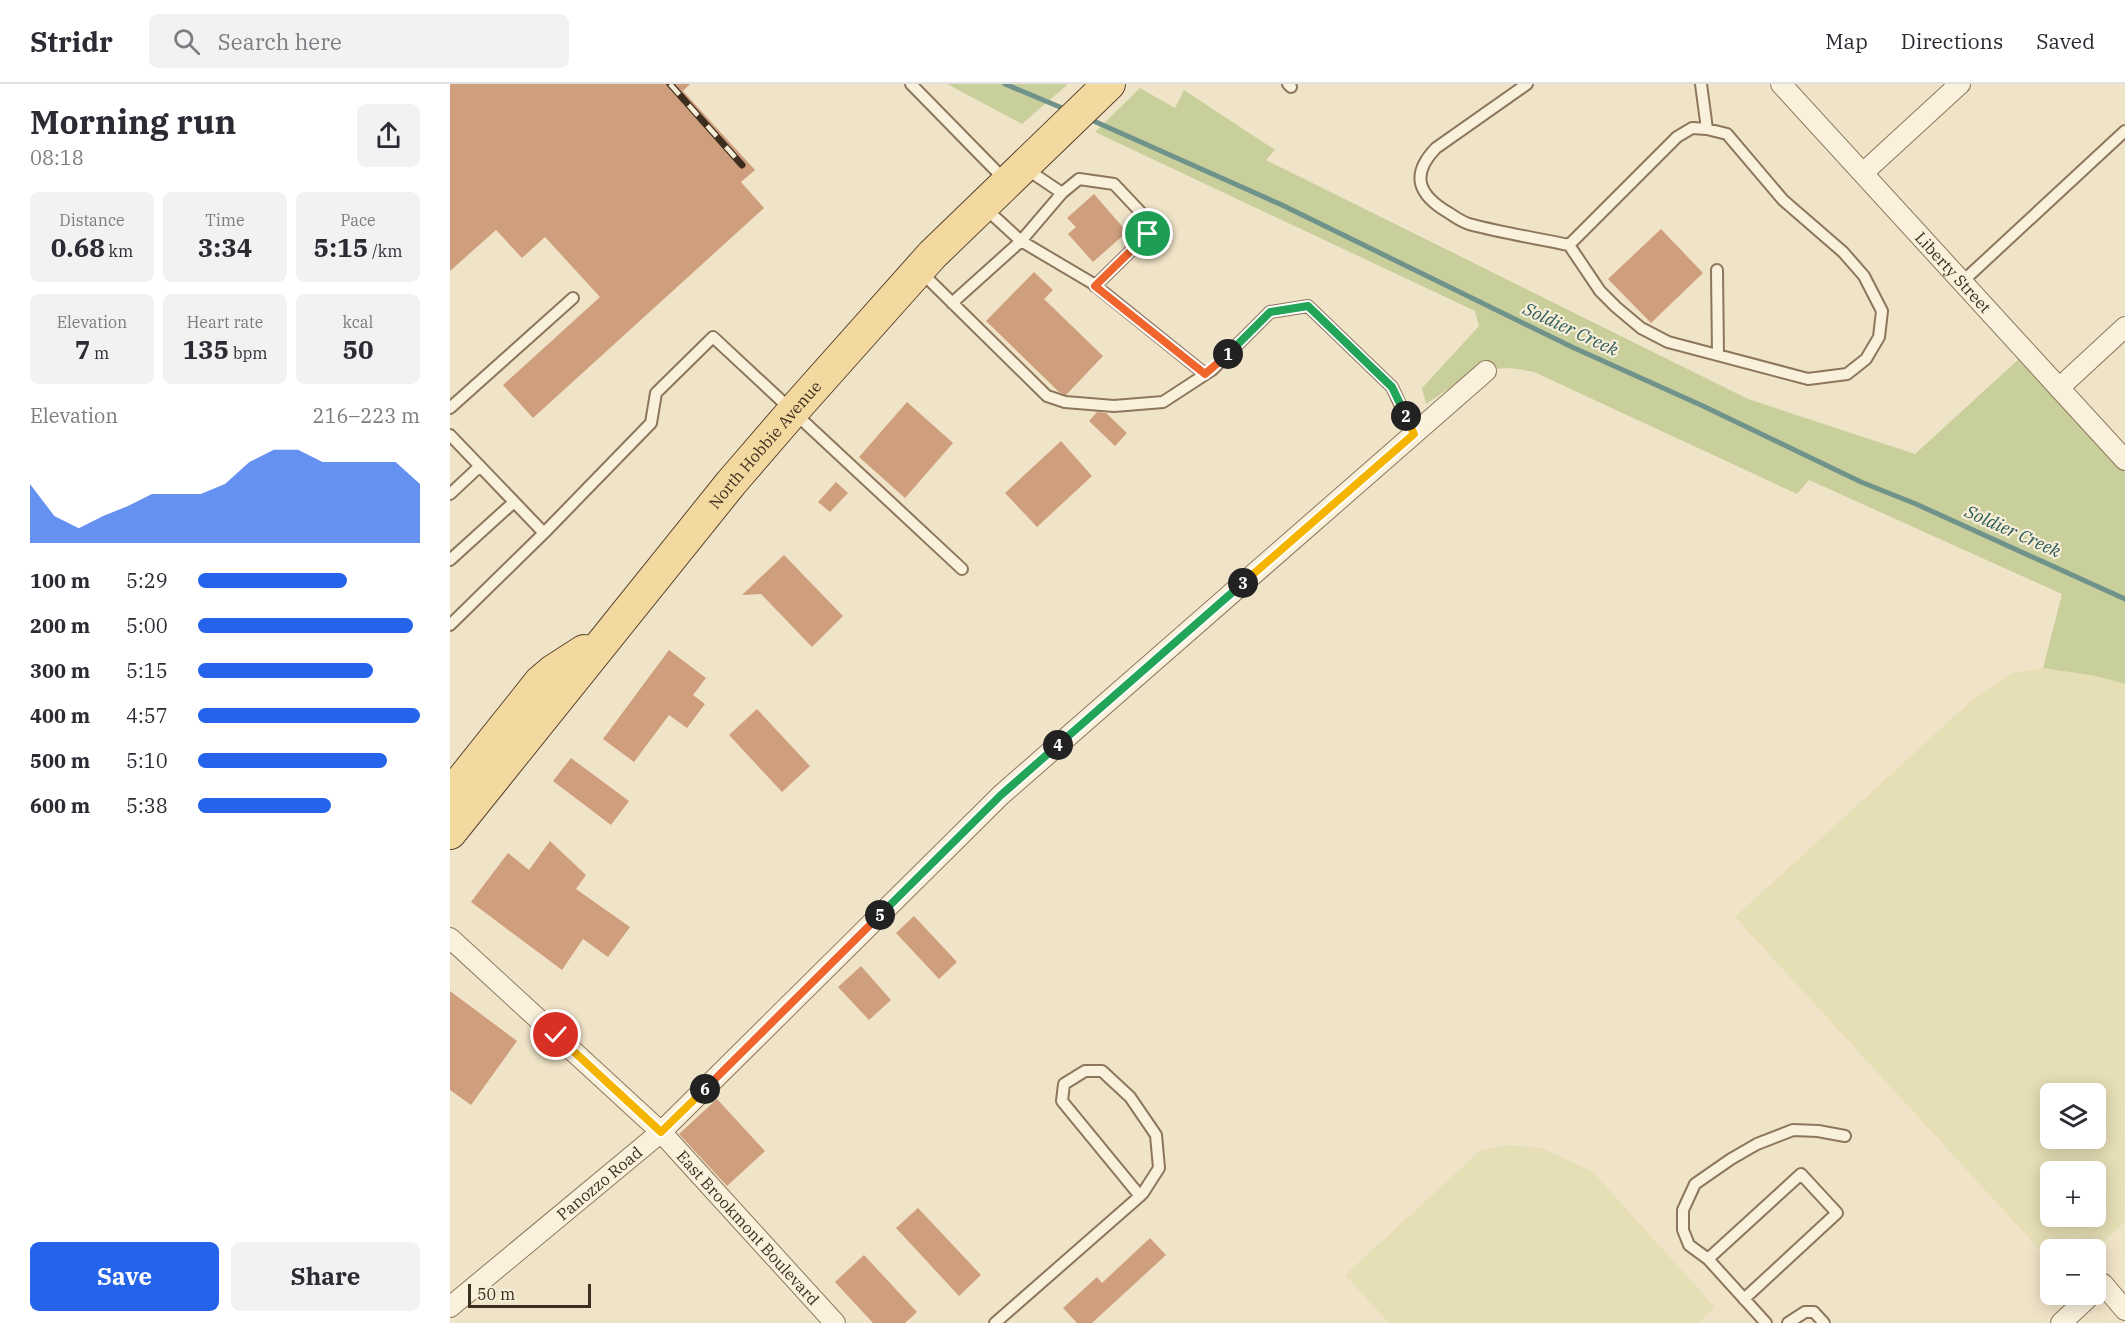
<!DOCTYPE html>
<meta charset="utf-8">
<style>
:root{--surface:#fff;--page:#f2f2f3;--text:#2b2b33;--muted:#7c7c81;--line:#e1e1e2;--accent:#2563eb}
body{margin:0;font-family:"IBM Plex Serif",serif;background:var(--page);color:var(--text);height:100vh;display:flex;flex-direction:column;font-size:22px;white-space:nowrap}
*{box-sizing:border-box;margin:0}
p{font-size:20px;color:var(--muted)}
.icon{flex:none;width:33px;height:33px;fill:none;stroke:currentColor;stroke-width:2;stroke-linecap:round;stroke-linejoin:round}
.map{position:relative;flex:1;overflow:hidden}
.details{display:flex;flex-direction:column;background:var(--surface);width:450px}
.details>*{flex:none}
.buttons{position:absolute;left:1590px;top:999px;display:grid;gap:12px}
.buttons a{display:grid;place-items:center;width:66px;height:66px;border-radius:9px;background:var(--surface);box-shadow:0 3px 15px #0003;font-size:30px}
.scale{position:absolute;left:18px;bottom:15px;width:123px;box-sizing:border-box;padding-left:6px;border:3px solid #3d2e20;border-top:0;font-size:16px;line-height:21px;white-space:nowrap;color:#3d2e20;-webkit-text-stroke:4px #f7eed8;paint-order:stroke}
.pin{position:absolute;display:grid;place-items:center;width:51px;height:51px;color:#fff;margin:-26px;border:3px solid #fff;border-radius:50%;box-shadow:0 2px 6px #0007}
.km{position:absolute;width:30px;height:30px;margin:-15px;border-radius:50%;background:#222;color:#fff;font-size:16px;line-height:30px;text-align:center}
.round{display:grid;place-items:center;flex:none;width:63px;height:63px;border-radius:9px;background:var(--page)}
.summary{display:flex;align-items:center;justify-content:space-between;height:102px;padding:0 30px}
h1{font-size:33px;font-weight:800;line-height:45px}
.stats{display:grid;grid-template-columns:repeat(3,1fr);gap:9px;height:102px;padding:6px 30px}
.stats div{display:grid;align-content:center;border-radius:9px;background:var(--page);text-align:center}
.stats b{font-size:26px;font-weight:800}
.stats small{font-size:16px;font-weight:400}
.stats p{font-size:16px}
.chart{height:168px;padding:12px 30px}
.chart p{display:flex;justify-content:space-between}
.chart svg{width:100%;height:108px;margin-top:6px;fill:var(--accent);opacity:.7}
.cta{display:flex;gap:12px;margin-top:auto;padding:12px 30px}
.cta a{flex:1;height:69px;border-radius:9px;background:var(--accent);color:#fff;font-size:24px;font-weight:800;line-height:69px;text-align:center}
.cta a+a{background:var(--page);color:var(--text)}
ul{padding:0 30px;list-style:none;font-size:20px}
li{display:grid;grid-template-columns:96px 72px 1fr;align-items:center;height:45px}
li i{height:15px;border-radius:8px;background:var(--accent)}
header{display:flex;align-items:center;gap:36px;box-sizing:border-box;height:84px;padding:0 30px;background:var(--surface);border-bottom:2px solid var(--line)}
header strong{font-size:28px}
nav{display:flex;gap:33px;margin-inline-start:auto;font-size:21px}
.search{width:420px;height:54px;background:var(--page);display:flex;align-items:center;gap:15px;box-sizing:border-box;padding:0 21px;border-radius:9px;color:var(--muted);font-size:22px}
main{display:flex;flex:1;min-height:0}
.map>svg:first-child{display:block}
.farmland{fill:#e6deb5;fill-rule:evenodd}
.green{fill:#c9cf9b}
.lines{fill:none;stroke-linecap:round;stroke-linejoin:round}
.stream{stroke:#6f938a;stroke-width:5}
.building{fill:#cf9f7d}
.lane-casing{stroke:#8d765c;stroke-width:14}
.street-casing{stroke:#8d765c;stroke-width:22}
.primary-casing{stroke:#5b4430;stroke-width:34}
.lane{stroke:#faf1dc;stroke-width:10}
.street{stroke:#faf1dc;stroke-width:20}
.primary{stroke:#f3d9a0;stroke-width:32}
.rail-casing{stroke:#3d2e20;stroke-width:7}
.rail{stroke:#f7eed8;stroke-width:4.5;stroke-dasharray:14;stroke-linecap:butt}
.split-1-casing{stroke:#fff;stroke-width:12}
.split-2-casing{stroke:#fff;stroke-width:12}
.split-3-casing{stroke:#fff;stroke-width:12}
.split-4-casing{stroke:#fff;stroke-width:12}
.split-5-casing{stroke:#fff;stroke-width:12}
.split-6-casing{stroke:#fff;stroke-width:12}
.split-7-casing{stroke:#fff;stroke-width:12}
.split-1{stroke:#f0652b;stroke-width:8}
.split-2{stroke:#22a559;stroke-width:8}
.split-3{stroke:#f5b400;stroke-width:8}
.split-4{stroke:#22a559;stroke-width:8}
.split-5{stroke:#22a559;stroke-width:8}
.split-6{stroke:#f0652b;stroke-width:8}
.split-7{stroke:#f5b400;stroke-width:8}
.labels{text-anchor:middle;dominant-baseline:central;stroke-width:4.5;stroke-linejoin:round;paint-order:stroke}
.street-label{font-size:16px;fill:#3d2e20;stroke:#f7eed8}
.water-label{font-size:18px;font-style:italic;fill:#2f5d5a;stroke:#f7eed8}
</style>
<header>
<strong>Stridr</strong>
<div class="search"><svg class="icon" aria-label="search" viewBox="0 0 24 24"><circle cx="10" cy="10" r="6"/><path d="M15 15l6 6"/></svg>Search here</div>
<nav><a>Map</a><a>Directions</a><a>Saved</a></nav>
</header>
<main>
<section class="details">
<div class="summary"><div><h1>Morning run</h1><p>08:18</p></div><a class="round"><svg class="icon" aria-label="share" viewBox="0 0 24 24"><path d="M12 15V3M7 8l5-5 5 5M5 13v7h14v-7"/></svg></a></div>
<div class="stats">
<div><p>Distance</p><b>0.68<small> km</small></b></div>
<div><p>Time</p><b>3:34</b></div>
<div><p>Pace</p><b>5:15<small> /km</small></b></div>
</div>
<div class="stats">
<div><p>Elevation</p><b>7<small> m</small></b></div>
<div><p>Heart rate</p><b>135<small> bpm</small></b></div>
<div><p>kcal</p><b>50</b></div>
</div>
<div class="chart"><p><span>Elevation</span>216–223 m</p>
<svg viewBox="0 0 160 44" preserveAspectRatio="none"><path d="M0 44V20L10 33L20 38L30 33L40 29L50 24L60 24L70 24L80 20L90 11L100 6L110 6L120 11L130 11L140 11L150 11L160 20V44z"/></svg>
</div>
<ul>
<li><b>100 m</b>5:29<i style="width:67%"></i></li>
<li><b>200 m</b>5:00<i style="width:97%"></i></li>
<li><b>300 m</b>5:15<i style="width:79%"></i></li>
<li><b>400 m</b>4:57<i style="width:100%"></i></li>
<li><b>500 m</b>5:10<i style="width:85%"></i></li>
<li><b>600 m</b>5:38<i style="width:60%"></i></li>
</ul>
<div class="cta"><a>Save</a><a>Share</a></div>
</section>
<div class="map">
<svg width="1675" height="1239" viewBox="0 0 1675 1239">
<rect width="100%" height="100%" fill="#f0e4c8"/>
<path class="farmland" d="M 1593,584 L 1646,592 L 1675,600 L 1675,1138 L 1645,1165 L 1600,1166 L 1600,1177 L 1285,833 L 1521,617 L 1562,589 ZM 1600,1010 L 1646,1010 L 1646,1054 L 1600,1054 ZM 1600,1088 L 1646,1088 L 1646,1132 L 1600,1132 Z
M 1057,1061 L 1091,1064 L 1142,1087 L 1265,1223 L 1248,1239 L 939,1239 L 895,1191 L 1030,1067 Z"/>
<path class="green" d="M 497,0 L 616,0 L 617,1 L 572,40 Z
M 690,4 L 725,24 L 734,6 L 825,66 L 816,76 L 1298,315 L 1465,370 L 1570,274 L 1675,388 L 1675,600 L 1646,592 L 1593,584 L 1612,510 L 1359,396 L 1347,410 L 1084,288 C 1035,276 1015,294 976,320 L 972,304 L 1029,242 L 1025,227 L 645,48 Z"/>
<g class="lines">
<path class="stream" d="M 555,0 L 617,26
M 637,34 L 832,121 L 1122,263 L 1253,322 L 1411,398 L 1466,420 L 1675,515"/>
</g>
<path class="building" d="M 0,0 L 240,0 L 233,7 L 305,86 L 291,98 L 314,124 L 83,334 L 53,301 L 150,213 L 95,153 L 72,174 L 46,146 L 0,187 Z
M 644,110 L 677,148 L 643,178 L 618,150 L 626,143 L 617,134 Z
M 1211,145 L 1253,189 L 1201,239 L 1158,195 Z
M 584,188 L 603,206 L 594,215 L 653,272 L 616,311 L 609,308 L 536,237 Z
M 457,318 L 503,359 L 455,414 L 409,373 Z
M 647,328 L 656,329 L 677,349 L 665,362 L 639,337 Z
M 611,357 L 642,392 L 587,443 L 555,409 Z
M 386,398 L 398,409 L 380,428 L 368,418 Z
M 334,471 L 393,532 L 362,563 L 311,510 L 292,511 Z
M 219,566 L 256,594 L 243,611 L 255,620 L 237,644 L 219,631 L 184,678 L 153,655 Z
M 307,625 L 360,682 L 332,708 L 279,651 Z
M 121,674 L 179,717 L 161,741 L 103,697 Z
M 100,757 L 136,791 L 126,805 L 180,843 L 158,873 L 133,855 L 112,886 L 21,818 L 58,769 L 79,786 Z
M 464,832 L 507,878 L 489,895 L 446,849 Z
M 411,882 L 441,916 L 419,936 L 388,903 Z
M 0,907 L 67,957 L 21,1021 L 0,1006 Z
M 267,1015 L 315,1067 L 277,1102 L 229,1050 Z
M 468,1124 L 531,1191 L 509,1212 L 446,1144 Z
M 700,1154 L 716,1171 L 642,1239 L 627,1239 L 613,1224 L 647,1193 L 652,1199 Z
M 414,1171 L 467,1228 L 455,1239 L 423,1239 L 385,1198 Z"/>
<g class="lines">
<g class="lane-casing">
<path id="lane" d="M 461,0 L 555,96
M 838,0 L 841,3
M 1077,0 L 986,64 C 960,91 968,111 999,129 C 1005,133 1012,138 1019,140 C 1052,149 1086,154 1119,161 L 1227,53 L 1242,44 L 1257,45 L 1251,0
M 575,84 L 612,109 L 629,95 L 664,100 L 697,135 L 698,150 L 645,202
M 612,109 L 571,157 L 642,199 L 755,290
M 1119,161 L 1150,207 L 1166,223 L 1191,244 L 1218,258 L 1358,295 L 1397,290 L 1416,275 L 1429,253 L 1432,227 L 1414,192 L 1393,168 L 1333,116 L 1277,50 L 1257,45
M 1267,186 L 1268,271
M 471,188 L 597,312 L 615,318 L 664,322 L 713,318 L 762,286 L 820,228 L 858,222 L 942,303 L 964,350
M 1512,198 L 1675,47
M 502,219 L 571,157 L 535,124
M 0,324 L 123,214
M 0,351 L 94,449 L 201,339 L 206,309 L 263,253 L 512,485
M 0,410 L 30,382
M 0,476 L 64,418
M 0,541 L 94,449
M 1258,1175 L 1239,1161 L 1233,1146 L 1233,1126 L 1245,1100 L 1281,1075 L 1307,1060 L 1343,1046 L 1368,1047 L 1395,1052
M 1294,1215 L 1387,1129 L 1351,1090 L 1258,1175 L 1316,1239
M 545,1239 L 690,1112 L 693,1109 L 709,1084 L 706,1051 L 680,1013 L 652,987 L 635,987 L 614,1000 L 612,1017 L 690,1112
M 1338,1239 L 1355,1228 L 1364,1228 L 1374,1239"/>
</g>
<g class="street-casing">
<g id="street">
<path id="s1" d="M 1331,0 L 1675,376"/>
<path d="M 1413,89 L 1510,0"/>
<path d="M 1609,304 L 1675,243"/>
<path id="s2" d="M 0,854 L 211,1048 L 385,1239"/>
<path d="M 1646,1207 L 1653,1200 L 1675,1226"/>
<path id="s3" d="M 0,1223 L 211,1048 L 551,711 L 1036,287"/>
<path d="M 1611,1239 L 1642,1210"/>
</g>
</g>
<g class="primary-casing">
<g id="primary">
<path d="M 0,711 L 90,598 L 103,587 L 134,567"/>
<path id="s4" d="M 0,749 L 281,399 L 344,326 L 482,171 L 659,0"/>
</g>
</g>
<use href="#lane" class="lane"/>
<use href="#street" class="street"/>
<use href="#primary" class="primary"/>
<g class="rail-casing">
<path id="rail" d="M 220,0 L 292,81"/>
</g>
<use href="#rail" class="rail"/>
</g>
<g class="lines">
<g class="split-1-casing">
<path id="split-1" d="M 698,150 L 645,202 L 755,290 L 778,270"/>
</g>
<g class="split-2-casing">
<path id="split-2" d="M 778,270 L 820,228 L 858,222 L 942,303 L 956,332"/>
</g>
<g class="split-3-casing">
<path id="split-3" d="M 793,499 L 964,350 L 956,332"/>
</g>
<g class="split-4-casing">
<path id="split-4" d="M 608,661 L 793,499"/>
</g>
<g class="split-5-casing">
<path id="split-5" d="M 430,831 L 551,711 L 608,661"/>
</g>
<g class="split-6-casing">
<path id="split-6" d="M 255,1005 L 430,831"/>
</g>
<g class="split-7-casing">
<path id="split-7" d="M 106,951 L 211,1048 L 255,1005"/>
</g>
<use href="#split-1" class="split-1"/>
<use href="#split-2" class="split-2"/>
<use href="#split-3" class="split-3"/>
<use href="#split-4" class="split-4"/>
<use href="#split-5" class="split-5"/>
<use href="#split-6" class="split-6"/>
<use href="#split-7" class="split-7"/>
</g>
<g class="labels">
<g class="street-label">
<text stroke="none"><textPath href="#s1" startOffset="255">Liberty Street</textPath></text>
<text stroke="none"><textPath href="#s4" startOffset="500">North Hobbie Avenue</textPath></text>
<text stroke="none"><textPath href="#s3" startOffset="194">Panozzo Road</textPath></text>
<text stroke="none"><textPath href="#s2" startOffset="416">East Brookmont Boulevard</textPath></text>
</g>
<g class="water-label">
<text transform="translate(1121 245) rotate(25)">Soldier Creek</text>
<text transform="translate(1563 447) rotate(24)">Soldier Creek</text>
</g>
</g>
</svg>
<div class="buttons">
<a><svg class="icon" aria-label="layers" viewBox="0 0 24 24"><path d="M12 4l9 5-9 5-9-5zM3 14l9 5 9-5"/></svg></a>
<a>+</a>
<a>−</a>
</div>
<div class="scale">50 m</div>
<div class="pin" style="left:698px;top:150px;background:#1e9e55"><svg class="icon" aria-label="arrive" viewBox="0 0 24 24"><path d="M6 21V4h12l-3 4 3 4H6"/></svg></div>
<div class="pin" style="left:106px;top:951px;background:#d93025"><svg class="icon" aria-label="check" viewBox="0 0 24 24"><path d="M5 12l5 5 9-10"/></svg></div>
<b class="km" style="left:778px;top:270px">1</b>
<b class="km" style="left:956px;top:332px">2</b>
<b class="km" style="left:793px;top:499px">3</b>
<b class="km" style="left:608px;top:661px">4</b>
<b class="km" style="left:430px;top:831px">5</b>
<b class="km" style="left:255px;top:1005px">6</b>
</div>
</main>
